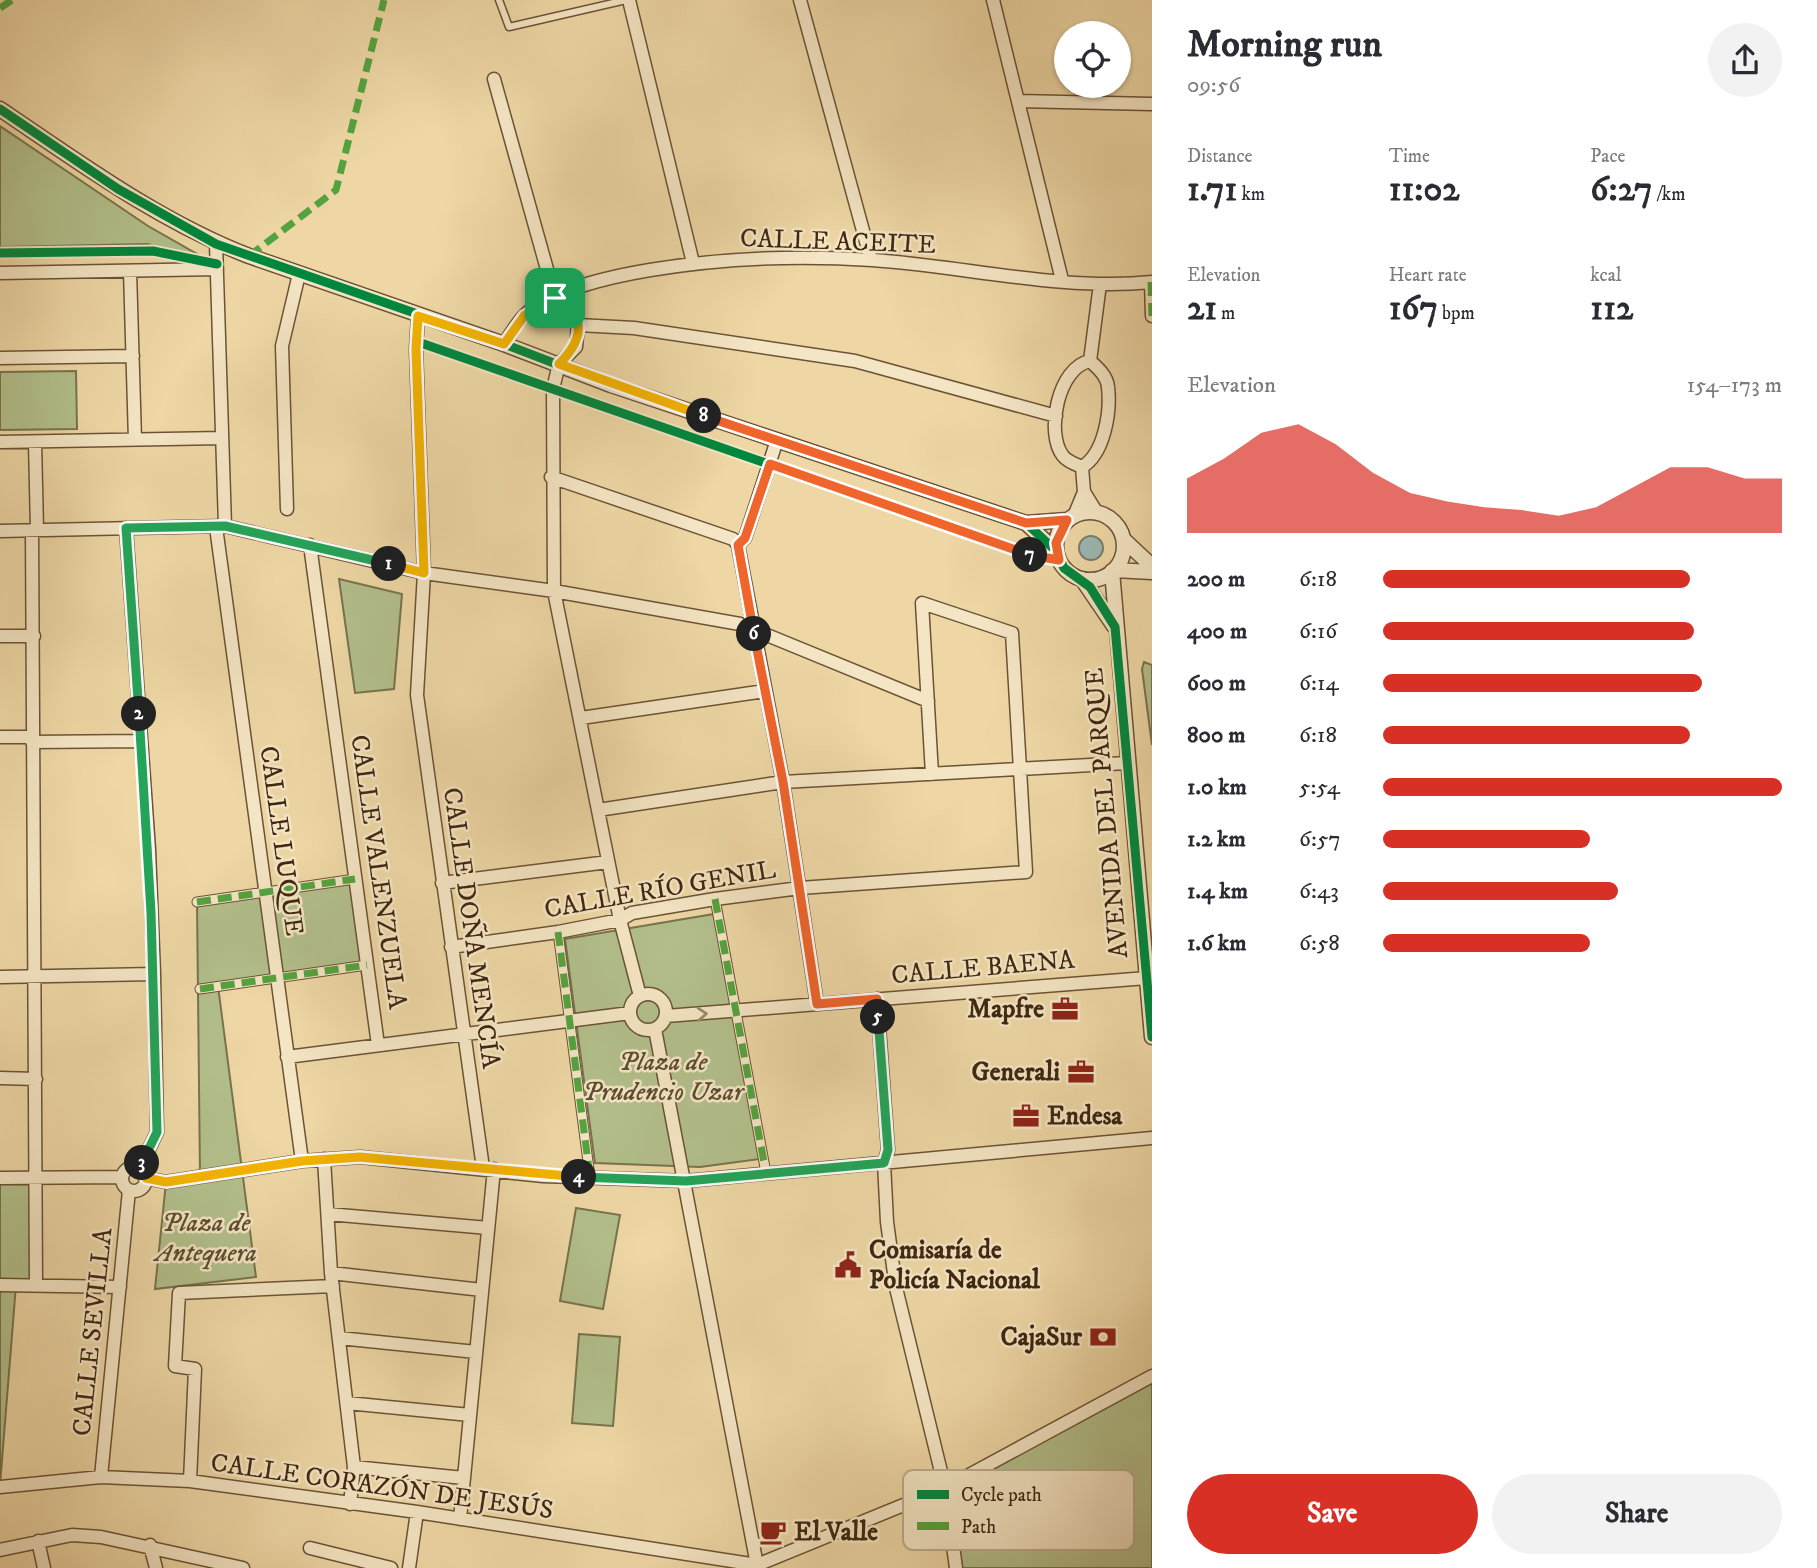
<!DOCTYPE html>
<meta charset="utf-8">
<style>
:root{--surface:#fff;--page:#f2f2f3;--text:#2b2b33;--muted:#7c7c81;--accent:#d93025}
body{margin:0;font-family:"IM FELL DW Pica",serif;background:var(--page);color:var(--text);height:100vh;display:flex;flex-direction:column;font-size:26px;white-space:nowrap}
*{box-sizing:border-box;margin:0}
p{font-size:23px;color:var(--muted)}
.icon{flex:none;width:38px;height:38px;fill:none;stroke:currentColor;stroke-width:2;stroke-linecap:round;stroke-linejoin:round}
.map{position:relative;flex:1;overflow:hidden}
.drawer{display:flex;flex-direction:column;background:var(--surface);width:665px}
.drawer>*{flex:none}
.controls{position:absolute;left:1054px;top:21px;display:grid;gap:14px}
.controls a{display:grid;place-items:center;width:77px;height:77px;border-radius:50%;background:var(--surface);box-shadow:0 2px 5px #0004;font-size:35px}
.pin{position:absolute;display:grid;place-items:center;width:60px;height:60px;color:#fff;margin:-30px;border-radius:14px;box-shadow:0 4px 10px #0006}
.km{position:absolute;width:35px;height:35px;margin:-18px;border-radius:50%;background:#222;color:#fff;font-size:19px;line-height:35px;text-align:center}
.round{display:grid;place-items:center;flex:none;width:74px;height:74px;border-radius:37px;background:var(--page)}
.head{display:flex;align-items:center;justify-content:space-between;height:119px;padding:0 35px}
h1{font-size:38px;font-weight:800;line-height:52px}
.metrics{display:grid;grid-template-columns:repeat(3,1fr);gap:10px;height:119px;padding:7px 35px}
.metrics div{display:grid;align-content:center}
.metrics b{font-size:35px;font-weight:800}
.metrics small{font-size:19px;font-weight:400}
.metrics p{font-size:19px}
.chart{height:196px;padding:14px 35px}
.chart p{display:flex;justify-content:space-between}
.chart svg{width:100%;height:126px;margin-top:7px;fill:var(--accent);opacity:.7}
.primary-button{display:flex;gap:14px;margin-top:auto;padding:14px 35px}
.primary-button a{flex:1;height:80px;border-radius:42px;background:var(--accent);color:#fff;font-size:28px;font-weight:800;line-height:80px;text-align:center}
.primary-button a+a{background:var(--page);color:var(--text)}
ul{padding:0 35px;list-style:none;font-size:23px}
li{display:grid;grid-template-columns:112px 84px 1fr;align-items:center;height:52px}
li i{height:18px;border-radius:9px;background:var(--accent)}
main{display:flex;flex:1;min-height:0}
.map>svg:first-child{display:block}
.green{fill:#b2bf8b;stroke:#78734e;stroke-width:2}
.water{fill:#9db7b1;stroke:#777d71;stroke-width:2}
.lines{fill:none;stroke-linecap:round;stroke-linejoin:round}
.service-casing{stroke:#6b5336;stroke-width:9}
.pedestrian-casing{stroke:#6b5336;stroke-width:11}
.minor-casing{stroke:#6b5336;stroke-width:15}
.tertiary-casing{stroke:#6b5336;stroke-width:17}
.service{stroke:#f4e5c4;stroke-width:6}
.pedestrian{stroke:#f4e5c4;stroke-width:9}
.minor{stroke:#f4e5c4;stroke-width:12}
.tertiary{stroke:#f4e5c4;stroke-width:14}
.quiet{stroke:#54a33f;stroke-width:7;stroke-dasharray:14 7;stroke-linecap:butt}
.cycleway-casing{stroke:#f4e5c4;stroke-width:13}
.cycleway{stroke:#00873e;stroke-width:9}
.oneway{stroke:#9a866a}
.split-1-casing{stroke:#fff;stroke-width:14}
.split-2-casing{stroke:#fff;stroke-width:14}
.split-3-casing{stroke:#fff;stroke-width:14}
.split-4-casing{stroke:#fff;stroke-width:14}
.split-5-casing{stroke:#fff;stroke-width:14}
.split-6-casing{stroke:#fff;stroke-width:14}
.split-7-casing{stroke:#fff;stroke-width:14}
.split-8-casing{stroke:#fff;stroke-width:14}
.split-9-casing{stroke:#fff;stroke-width:14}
.split-1{stroke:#f5b400;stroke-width:9}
.split-2{stroke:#22a559;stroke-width:9}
.split-3{stroke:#22a559;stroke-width:9}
.split-4{stroke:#f5b400;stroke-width:9}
.split-5{stroke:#22a559;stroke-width:9}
.split-6{stroke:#f0652b;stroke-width:9}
.split-7{stroke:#f0652b;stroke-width:9}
.split-8{stroke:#f0652b;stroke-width:9}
.split-9{stroke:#f5b400;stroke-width:9}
.labels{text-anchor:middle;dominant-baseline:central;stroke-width:5;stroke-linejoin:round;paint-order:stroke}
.street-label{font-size:26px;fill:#3f2711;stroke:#f4e5c4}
.poi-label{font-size:26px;font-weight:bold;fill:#3f2711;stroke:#f4e5c4;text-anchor:end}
.park-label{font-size:26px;font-style:italic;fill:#5c4d30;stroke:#f4e5c4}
.key{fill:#f4e5c4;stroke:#beac8e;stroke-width:2}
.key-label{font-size:19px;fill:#3f2711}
</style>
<main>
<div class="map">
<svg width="1152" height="1568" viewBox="0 0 1152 1568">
<rect width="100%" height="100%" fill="#eed7a5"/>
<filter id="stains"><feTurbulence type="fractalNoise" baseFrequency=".00286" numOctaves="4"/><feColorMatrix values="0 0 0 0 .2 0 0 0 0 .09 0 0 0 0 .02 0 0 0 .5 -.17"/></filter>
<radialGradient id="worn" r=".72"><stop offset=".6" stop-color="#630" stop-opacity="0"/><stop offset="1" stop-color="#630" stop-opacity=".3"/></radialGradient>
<path class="green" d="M 0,126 L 148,226 L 197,254 L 195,259 L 148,244 L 0,247 Z
M 76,371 L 77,429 L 0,430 L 0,372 Z
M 339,579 L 402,594 L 394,689 L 355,693 Z
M 1144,662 L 1152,665 L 1152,745 L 1142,669 Z
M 355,879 L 367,965 L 218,986 L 256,1277 L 155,1289 L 166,1182 L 200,1176 L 197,902 Z
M 714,914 L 760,1159 L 700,1167 L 595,1163 L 565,939 Z
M 0,1178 L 36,1178 L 36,1286 L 16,1285 L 0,1485 Z
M 576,1208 L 620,1215 L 603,1309 L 560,1301 Z
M 579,1334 L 620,1337 L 613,1426 L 572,1423 Z
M 1152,1376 L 1152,1568 L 956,1568 L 945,1488 Z"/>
<path class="water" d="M1079 548a12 12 0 1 1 24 0a12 12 0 1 1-24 0Z"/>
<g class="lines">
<g class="service-casing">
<path id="service" d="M 499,0 L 509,27 L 626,0"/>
</g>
<g class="pedestrian-casing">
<path id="pedestrian" d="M 715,899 L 766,1173
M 197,902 L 355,879
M 558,932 L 590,1177
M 200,989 L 367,965"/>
</g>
<g class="minor-casing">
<path id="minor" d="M 629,0 L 693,263
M 800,0 L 871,260
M 993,0 L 1062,280
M 494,79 L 555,298 L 568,305 L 578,325 L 634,328 L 855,361 L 1056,416
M 1018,101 L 1152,104
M 216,244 L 225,526
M 130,271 L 135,440
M 0,273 L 217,269
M 1151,282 L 1152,316
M 418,316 L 416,349 L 424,573 L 417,695 L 483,1168
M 578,325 L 576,347 L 559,364 L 553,389 L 554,591 L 620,920 L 640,996
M 504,344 C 510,335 515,326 522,318 C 547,290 614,276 650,270 C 723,258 798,255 872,260 C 964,266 1060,291 1152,282
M 0,358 L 133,356
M 1090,361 C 1098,368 1107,376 1108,387 C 1111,413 1104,454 1082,467 C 1075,464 1068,462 1063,456 C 1045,433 1058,367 1090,361 Z
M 1090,361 L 1100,284
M 777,440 L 745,538 L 738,545 L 783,782 L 817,1004
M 0,442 L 222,438
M 35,442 L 37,530
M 551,477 L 733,539 L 738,545
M 1084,492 L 1097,513
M 287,509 L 282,346 L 299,274
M 1074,516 L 1084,492 L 1082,467
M 216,527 L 302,1161
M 126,528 L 149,849 L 154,974 L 157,1132 L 140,1168
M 32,530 L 36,1286
M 0,531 L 225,526 L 424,573 L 554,591 L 740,624 L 928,701
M 310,545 L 378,1045
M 0,636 L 34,636
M 581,718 L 765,691
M 0,737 L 32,737
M 32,742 L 141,741
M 598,810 L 783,782 L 1127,763
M 442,883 L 608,862
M 451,947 L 558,932 L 620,920 L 632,913 L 715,899 L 800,888 L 1026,872 L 1012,633 L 922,603 L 932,774
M 0,977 L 154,974
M630 1012a18 18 0 1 1 36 0a18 18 0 1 1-36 0Z
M 877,999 L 888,1150 L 884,1163 L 887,1222 L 896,1288 L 945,1488 L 956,1568
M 666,1016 L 1147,978
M 655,1029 L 757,1565
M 287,1057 L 630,1013
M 0,1078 L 36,1079
M 324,1159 L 331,1273 L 354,1467 L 350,1504
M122 1179a12 12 0 1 1 24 0a12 12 0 1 1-24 0Z
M 0,1178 L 122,1177
M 146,1178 L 166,1182 L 302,1161 L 360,1157 L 543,1176 L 686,1181 L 1152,1138
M 328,1214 L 488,1228
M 331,1273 L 482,1290
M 0,1285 L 120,1287
M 339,1338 L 476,1352
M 347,1403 L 470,1415
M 354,1467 L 464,1478
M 101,1477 L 129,1190
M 190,1481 L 195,1369 L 175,1366 L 179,1293 L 333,1286
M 0,1487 L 101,1477 L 190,1481 L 417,1512 L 757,1565 L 945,1488 L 1152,1376
M 460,1519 L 494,1169
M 38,1541 L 44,1568
M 150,1545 L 156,1568
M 310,1548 L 391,1568
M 0,1550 L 72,1535 L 101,1537 L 243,1568
M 409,1568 L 417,1512"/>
</g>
<g class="tertiary-casing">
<path id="tertiary" d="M 0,109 C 80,163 159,221 249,256 L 504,344 L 611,385 L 1026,523 L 1067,520
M1056 546a34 34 0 1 1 68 0a34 34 0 1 1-68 0Z
M 1026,523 L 1056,551
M 1124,540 L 1152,566
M 1114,570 L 1152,572
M 1112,571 L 1152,1037
M 1082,579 L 1114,626"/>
</g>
<use href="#service" class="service"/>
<use href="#pedestrian" class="pedestrian"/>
<use href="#minor" class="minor"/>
<use href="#tertiary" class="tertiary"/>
<path class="quiet" d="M 0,8 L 12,0
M 249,256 L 336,190 L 384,0
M 1151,282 L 1152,316
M 715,899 L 766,1173
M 197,902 L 355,879
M 558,932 L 590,1177
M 200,989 L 367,965"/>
<g class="cycleway-casing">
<path id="cycleway" d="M 0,109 L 118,189 L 216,244 L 504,344 L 611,385 L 1026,523 L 1056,551 L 1064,568 L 1090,587 L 1115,627 L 1152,1037
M 0,253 L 153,251 L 217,264
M 418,342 L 1035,557 L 1059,560"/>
</g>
<use href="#cycleway" class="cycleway"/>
</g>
<defs><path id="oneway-chevron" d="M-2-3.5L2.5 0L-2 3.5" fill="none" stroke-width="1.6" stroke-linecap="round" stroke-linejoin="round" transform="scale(1.75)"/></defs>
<use class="oneway" href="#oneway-chevron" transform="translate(702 1014) rotate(-4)"/>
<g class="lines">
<g class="split-1-casing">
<path id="split-1" d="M 389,564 L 424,573 L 416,349 L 418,316 L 504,344 L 524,316 L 555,298"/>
</g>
<g class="split-2-casing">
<path id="split-2" d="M 139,714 L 126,528 L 225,526 L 389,564"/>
</g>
<g class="split-3-casing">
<path id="split-3" d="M 139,714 L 151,912 L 157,1132 L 142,1163"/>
</g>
<g class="split-4-casing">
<path id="split-4" d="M 142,1163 L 140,1168 L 146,1178 L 166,1182 L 302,1161 L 360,1157 L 579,1177"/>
</g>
<g class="split-5-casing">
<path id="split-5" d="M 579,1177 L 686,1181 L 884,1163 L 888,1150 L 878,1017"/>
</g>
<g class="split-6-casing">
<path id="split-6" d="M 754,634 L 783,782 L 817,1004 L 877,999 L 878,1017"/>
</g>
<g class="split-7-casing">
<path id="split-7" d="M 754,634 L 738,545 L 745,538 L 770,464 L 1030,555"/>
</g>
<g class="split-8-casing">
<path id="split-8" d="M 704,416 L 1026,523 L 1067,520 L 1056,543 L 1059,560 L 1030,555"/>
</g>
<g class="split-9-casing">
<path id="split-9" d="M 555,298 C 589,316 582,341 559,364 L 704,416"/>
</g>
<use href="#split-1" class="split-1"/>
<use href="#split-2" class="split-2"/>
<use href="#split-3" class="split-3"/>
<use href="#split-4" class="split-4"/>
<use href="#split-5" class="split-5"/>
<use href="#split-6" class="split-6"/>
<use href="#split-7" class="split-7"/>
<use href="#split-8" class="split-8"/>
<use href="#split-9" class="split-9"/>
</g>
<defs>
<g id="office-bare" transform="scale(2.1)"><path d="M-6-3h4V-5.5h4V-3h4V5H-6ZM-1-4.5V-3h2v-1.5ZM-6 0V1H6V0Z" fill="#8f2418" stroke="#f4e5c4" stroke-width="2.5" paint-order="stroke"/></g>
<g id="civic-bare" transform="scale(2.1)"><path d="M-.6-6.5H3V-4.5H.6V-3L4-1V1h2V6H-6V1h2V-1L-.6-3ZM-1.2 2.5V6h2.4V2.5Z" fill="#8f2418" stroke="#f4e5c4" stroke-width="2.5" paint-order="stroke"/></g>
<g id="bank-bare" transform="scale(2.1)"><path d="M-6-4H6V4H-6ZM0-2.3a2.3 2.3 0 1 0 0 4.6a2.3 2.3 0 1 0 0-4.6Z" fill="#8f2418" stroke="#f4e5c4" stroke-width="2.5" paint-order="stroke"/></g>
<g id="cafe-bare" transform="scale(2.1)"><path d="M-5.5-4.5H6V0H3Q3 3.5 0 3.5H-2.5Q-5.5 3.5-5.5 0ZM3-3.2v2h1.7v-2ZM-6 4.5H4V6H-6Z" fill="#8f2418" stroke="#f4e5c4" stroke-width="2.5" paint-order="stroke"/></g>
</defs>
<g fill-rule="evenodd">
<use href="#office-bare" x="1065" y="1009"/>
<use href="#office-bare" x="1081" y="1072"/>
<use href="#office-bare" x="1026" y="1116"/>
<use href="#civic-bare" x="848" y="1265"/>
<use href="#bank-bare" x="1103" y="1337"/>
<use href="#cafe-bare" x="773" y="1532"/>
</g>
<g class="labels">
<g class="street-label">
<text transform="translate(838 242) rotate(2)">CALLE ACEITE</text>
<text transform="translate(1107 813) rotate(-95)">AVENIDA DEL PARQUE</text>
<text transform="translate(281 841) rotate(82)">CALLE LUQUE</text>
<text transform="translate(378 872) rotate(82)">CALLE VALENZUELA</text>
<text transform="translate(660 890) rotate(-10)">CALLE RÍO GENIL</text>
<text transform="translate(471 928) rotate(82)">CALLE DOÑA MENCÍA</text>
<text transform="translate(983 968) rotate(-5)">CALLE BAENA</text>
<text transform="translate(93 1332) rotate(-84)">CALLE SEVILLA</text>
<text transform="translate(382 1487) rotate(8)">CALLE CORAZÓN DE JESÚS</text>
</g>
<g class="poi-label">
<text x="1044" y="1009">Mapfre</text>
<text x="1060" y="1072">Generali</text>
<text x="1047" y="1116" text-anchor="start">Endesa</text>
<text x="869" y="1250" text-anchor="start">Comisaría de<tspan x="869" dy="30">Policía Nacional</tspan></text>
<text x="1082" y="1337">CajaSur</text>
<text x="794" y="1532" text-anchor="start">El Valle</text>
</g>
<g class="park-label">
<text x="663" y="1062">Plaza de<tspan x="663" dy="30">Prudencio Uzar</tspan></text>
<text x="206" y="1223">Plaza de<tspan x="206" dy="30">Antequera</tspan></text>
</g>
</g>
<rect x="903" y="1470" width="231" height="80" rx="10" class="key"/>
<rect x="917" y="1490" width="32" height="9" fill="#00873e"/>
<rect x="917" y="1522" width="32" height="8" fill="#54a33f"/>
<g class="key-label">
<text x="961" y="1501">Cycle path</text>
<text x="961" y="1533">Path</text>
</g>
<rect width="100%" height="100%" filter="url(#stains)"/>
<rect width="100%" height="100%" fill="url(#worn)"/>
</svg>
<div class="controls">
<a><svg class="icon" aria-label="locate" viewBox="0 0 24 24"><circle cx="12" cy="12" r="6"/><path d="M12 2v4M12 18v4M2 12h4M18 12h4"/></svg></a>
</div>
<div class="pin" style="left:555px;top:298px;background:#1e9e55"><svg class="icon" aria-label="arrive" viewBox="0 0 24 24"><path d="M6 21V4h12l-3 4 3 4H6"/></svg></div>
<b class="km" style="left:389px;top:564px">1</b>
<b class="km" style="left:139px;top:714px">2</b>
<b class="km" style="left:142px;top:1163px">3</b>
<b class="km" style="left:579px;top:1177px">4</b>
<b class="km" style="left:878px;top:1017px">5</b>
<b class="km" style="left:754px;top:634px">6</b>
<b class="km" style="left:1030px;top:555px">7</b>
<b class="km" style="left:704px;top:416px">8</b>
</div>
<section class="drawer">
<div class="head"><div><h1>Morning run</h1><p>09:56</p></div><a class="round"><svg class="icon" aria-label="share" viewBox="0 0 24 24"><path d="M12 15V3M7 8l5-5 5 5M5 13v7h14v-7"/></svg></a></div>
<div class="metrics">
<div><p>Distance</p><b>1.71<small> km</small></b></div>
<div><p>Time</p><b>11:02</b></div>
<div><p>Pace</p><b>6:27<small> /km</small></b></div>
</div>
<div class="metrics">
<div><p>Elevation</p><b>21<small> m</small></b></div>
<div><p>Heart rate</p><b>167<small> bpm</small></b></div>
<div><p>kcal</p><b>112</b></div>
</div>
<div class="chart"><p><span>Elevation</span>154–173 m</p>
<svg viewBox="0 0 160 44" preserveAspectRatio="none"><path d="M0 44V25L10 18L20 9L30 6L40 13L50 23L60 30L70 33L80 35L90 36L100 38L110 35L120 28L130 21L140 21L150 25L160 25V44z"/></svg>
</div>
<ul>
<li><b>200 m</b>6:18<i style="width:77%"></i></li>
<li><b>400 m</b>6:16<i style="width:78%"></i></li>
<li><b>600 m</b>6:14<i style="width:80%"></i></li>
<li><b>800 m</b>6:18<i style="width:77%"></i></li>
<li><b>1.0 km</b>5:54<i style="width:100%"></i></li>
<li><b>1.2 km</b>6:57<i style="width:52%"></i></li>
<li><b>1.4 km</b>6:43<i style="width:59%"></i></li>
<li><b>1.6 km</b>6:58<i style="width:52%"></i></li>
</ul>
<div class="primary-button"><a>Save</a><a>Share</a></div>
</section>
</main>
